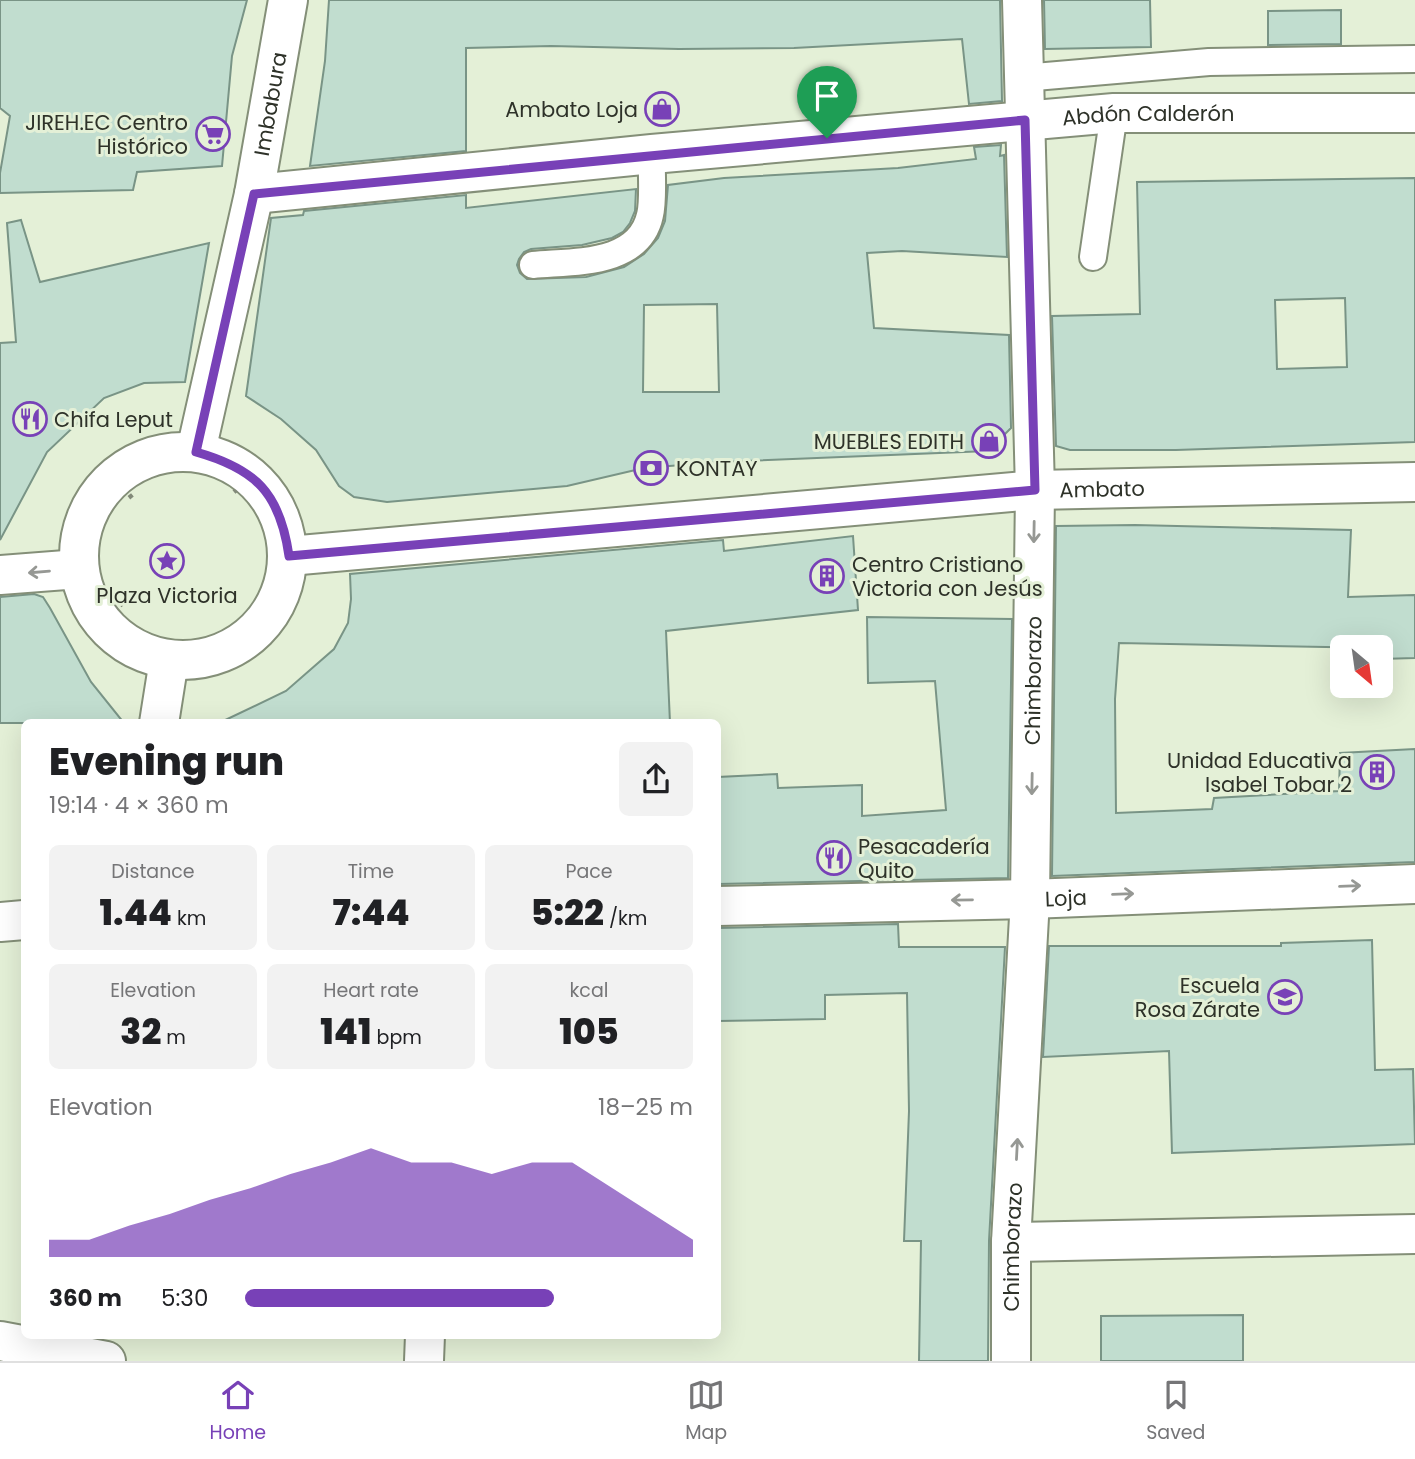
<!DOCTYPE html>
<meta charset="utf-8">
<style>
:root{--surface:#fff;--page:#f2f2f2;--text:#202124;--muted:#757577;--line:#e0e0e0;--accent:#7841b7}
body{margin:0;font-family:Poppins,sans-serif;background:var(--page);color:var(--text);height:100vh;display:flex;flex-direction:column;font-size:26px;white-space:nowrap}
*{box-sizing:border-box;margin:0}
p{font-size:23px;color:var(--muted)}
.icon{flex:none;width:38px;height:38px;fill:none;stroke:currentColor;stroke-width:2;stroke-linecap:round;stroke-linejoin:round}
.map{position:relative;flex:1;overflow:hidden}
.panel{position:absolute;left:21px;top:719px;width:700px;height:620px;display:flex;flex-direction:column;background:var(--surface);border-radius:10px;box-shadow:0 7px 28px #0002}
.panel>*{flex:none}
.needle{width:46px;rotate:151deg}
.controls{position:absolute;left:1330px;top:635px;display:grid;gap:14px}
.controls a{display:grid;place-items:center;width:63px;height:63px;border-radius:10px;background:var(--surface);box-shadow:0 7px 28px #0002;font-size:35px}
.pin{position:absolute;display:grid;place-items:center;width:60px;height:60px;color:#fff;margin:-72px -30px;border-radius:50% 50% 50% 0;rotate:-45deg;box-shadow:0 0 7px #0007}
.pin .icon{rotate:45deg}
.round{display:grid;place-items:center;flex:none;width:74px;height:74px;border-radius:10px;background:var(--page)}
.overview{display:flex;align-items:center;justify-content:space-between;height:119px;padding:0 28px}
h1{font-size:38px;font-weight:800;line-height:52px}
.metrics{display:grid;grid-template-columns:repeat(3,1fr);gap:10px;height:119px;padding:7px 28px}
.metrics div{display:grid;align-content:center;border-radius:10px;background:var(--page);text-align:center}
.metrics b{font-size:35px;font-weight:800}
.metrics small{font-size:19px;font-weight:400}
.metrics p{font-size:19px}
.chart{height:196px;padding:14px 28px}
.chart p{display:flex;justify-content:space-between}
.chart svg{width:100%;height:126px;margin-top:7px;fill:var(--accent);opacity:.7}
ul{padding:0 28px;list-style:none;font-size:23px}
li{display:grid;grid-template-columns:112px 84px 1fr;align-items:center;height:52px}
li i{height:18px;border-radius:9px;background:var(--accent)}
.tab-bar{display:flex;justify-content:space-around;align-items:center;height:98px;border-top:2px solid var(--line);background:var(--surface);font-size:19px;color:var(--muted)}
.tab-bar a{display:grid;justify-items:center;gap:4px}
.tab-bar .current{color:var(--accent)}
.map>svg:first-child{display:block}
.building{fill:#c1ddcf;stroke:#799486;stroke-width:2;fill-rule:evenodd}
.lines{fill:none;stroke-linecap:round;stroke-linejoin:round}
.service-casing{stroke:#848f78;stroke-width:30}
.minor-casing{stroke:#848f78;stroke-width:42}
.path{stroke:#828a79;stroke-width:4.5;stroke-dasharray:5 3.5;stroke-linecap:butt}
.service{stroke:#fff;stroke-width:26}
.minor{stroke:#fff;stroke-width:38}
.oneway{stroke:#969894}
.route-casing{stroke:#fff;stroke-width:14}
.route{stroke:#7841b7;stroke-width:9}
.labels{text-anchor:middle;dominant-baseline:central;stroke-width:6;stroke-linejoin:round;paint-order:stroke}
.street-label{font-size:21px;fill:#2e3229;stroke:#e4f0d7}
.poi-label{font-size:21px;fill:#2e3229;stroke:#e4f0d7;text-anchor:end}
</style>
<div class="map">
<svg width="1415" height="1361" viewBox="0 0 1415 1361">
<rect width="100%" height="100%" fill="#e4f0d7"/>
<path class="building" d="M 0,0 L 247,0 L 232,56 L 222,166 L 137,172 L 133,190 L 0,193 L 0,173 L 10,116 L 0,108 Z
M 329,0 L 1000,0 L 1002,101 L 969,104 L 962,39 L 794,48 L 679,49 L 551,46 L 466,48 L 466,151 L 310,166 L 325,61 Z
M 1044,0 L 1150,0 L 1151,47 L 1045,49 Z
M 1341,10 L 1341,44 L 1268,45 L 1268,11 Z
M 1001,145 L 1000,156 L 1004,155 L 1007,257 L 902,251 L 867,253 L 874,328 L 1009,335 L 1011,428 L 988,451 L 720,462 L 644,468 L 567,486 L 387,502 L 354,497 L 339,486 L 316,450 L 281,419 L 246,396 L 271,218 L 303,215 L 304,211 L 466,195 L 466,208 L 636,189 L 635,211 L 630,223 L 623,232 L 612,238 L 582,245 L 531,249 L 524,252 L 519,259 L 517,265 L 520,273 L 527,279 L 586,277 L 624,267 L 644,254 L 658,238 L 665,221 L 668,185 L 724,178 L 898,168 L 976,159 L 974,147 ZM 717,304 L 719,392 L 643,392 L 644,305 Z
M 1415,178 L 1415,442 L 1176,450 L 1070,450 L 1056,446 L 1052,316 L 1140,314 L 1137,182 ZM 1345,298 L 1347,367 L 1277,369 L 1275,300 Z
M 21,220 L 40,282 L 209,243 L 185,382 L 144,383 L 104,398 L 47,452 L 0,540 L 0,343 L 16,342 L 7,223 Z
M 1135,525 L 1351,530 L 1348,597 L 1415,595 L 1415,658 L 1381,659 L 1381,648 L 1119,643 L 1115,699 L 1116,813 L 1212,809 L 1214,798 L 1339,791 L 1340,753 L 1415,749 L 1415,862 L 1052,876 L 1056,526 Z
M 853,536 L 858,610 L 666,631 L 670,723 L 219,723 L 286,691 L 334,649 L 348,623 L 351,599 L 350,574 L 723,540 L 724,551 Z
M 34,594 L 43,597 L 50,608 L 91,682 L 124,723 L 0,723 L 0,597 Z
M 867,617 L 1012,619 L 1008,878 L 718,884 L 718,777 L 777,774 L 778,788 L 862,785 L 862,816 L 946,810 L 935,681 L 868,683 Z
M 898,924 L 899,947 L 1005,947 L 989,1241 L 988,1361 L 919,1361 L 921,1241 L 904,1241 L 909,1111 L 907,993 L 825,995 L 825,1019 L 718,1021 L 718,928 Z
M 1372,940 L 1375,1070 L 1413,1069 L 1415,1144 L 1172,1153 L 1169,1051 L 1043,1057 L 1049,946 L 1281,946 L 1281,943 Z
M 1243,1315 L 1243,1361 L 1101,1361 L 1101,1316 Z"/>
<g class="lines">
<g class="service-casing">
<path id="service" d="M 1023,78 L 1209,62 L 1415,59
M 1093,257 L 1114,113
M 533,265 C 573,261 639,266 650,215 C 654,200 651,171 652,154"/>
</g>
<g class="minor-casing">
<g id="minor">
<path id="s1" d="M 254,194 L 652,154 L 1114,113 L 1415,113"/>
<path id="s2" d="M 196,451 L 254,194 L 288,0"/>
<circle cx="183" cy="556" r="104"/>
<path id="s3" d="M 289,556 L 1035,490 L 1415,482"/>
<path d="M 0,575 L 79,569"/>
<path d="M 159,723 L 169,660"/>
<path id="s4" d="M 718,906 L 1030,899 L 1415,884"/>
<path d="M 0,922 L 24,920"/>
<path d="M 1011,1242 L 1415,1234"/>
<path d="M 0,1341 L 106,1361"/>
<path d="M 424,1361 L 425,1335"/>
<path id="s5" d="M 1011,1361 L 1011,1242 L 1030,899 L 1035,490 L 1022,0"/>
</g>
</g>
<path class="path" d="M 259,468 L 265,464
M 124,488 L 132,498
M 234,492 L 242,485
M 113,610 L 122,604
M 88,631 L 98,623"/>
<use href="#service" class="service"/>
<use href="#minor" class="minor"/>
</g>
<defs><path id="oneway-shaft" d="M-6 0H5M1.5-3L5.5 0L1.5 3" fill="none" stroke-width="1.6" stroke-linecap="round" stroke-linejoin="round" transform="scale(1.75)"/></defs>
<g class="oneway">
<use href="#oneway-shaft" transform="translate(1034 532) rotate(91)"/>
<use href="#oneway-shaft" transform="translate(39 572) rotate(175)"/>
<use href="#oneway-shaft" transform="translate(1032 784) rotate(91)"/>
<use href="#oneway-shaft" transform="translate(1350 886) rotate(-2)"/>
<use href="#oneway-shaft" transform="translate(1123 894) rotate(-2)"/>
<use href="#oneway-shaft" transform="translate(962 900) rotate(179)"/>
<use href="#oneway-shaft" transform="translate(1017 1149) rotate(-87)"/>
</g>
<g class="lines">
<g class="route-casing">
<path id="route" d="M 1025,120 L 1035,490 L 289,556 C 280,493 256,469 196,452 L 254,194 Z"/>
</g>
<use href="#route" class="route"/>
</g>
<defs>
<g id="shop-ring" transform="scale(1.75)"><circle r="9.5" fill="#e4f0d7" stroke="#7841b7" stroke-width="1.5"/><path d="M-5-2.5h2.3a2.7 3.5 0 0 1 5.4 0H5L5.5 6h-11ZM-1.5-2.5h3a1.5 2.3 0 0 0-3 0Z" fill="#7841b7"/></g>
<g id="supermarket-ring" transform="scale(1.75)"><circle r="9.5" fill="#e4f0d7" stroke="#7841b7" stroke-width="1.5"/><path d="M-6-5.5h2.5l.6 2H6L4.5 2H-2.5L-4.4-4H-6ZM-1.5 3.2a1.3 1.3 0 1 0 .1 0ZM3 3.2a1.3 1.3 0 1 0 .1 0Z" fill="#7841b7"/></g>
<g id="restaurant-ring" transform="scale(1.75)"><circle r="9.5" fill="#e4f0d7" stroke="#7841b7" stroke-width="1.5"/><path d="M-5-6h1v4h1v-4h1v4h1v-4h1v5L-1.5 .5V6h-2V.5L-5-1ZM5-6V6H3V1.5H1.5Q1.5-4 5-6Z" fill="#7841b7"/></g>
<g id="bank-ring" transform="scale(1.75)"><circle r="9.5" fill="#e4f0d7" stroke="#7841b7" stroke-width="1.5"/><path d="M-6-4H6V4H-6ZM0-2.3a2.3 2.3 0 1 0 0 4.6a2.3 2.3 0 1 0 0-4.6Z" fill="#7841b7"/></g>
<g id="sight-ring" transform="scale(1.75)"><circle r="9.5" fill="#e4f0d7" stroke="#7841b7" stroke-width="1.5"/><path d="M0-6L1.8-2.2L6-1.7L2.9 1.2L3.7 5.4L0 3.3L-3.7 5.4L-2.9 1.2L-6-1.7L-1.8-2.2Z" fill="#7841b7"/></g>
<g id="building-ring" transform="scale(1.75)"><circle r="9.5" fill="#e4f0d7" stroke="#7841b7" stroke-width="1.5"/><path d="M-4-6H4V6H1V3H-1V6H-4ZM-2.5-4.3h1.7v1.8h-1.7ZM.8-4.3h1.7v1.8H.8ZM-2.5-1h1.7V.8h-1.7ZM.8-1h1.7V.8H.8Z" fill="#7841b7"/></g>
<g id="school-ring" transform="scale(1.75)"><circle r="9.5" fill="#e4f0d7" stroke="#7841b7" stroke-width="1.5"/><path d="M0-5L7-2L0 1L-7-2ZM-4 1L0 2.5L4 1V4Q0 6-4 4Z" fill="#7841b7"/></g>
</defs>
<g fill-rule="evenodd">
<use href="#shop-ring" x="662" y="109"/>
<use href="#supermarket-ring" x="213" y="134"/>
<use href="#restaurant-ring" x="30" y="419"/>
<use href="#shop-ring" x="989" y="441"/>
<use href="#bank-ring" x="651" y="468"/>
<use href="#sight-ring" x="167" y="561"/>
<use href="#building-ring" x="827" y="576"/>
<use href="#building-ring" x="1377" y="772"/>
<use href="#restaurant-ring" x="834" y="858"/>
<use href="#school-ring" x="1285" y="997"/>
</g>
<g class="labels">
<g class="street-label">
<text stroke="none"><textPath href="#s2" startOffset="355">Imbabura</textPath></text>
<text stroke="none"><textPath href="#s1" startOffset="898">Abdón Calderón</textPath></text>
<text stroke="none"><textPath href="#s3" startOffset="816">Ambato</textPath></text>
<text stroke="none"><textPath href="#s5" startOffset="681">Chimborazo</textPath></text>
<text stroke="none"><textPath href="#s4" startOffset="348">Loja</textPath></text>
<text stroke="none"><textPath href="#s5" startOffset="114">Chimborazo</textPath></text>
</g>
<g class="poi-label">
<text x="638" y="109">Ambato Loja</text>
<text x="188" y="122">JIREH.EC Centro<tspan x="188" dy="24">Histórico</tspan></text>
<text x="54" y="419" text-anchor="start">Chifa Leput</text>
<text x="964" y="441">MUEBLES EDITH</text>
<text x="676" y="468" text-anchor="start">KONTAY</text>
<text x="852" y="564" text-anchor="start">Centro Cristiano<tspan x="852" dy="24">Victoria con Jesús</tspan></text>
<text x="167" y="595" text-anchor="middle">Plaza Victoria</text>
<text x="1352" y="760">Unidad Educativa<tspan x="1352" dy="24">Isabel Tobar 2</tspan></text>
<text x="858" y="846" text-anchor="start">Pesacadería<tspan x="858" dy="24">Quito</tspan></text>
<text x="1260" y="985">Escuela<tspan x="1260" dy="24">Rosa Zárate</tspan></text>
</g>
</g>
</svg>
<div class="controls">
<a><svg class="needle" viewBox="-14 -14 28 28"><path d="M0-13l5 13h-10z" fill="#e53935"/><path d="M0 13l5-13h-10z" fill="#757577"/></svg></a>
</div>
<div class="pin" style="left:827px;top:138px;background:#1e9e55"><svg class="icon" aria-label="arrive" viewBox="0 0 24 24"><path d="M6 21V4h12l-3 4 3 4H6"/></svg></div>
<section class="panel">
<div class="overview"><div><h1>Evening run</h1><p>19:14 · 4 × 360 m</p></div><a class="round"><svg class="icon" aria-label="share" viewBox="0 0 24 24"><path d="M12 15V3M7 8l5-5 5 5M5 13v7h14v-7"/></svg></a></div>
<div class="metrics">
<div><p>Distance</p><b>1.44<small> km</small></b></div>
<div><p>Time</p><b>7:44</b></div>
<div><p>Pace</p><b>5:22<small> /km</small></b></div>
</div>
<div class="metrics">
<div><p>Elevation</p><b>32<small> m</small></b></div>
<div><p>Heart rate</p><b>141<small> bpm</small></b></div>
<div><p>kcal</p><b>105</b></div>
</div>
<div class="chart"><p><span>Elevation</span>18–25 m</p>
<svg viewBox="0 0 160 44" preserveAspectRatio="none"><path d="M0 44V38L10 38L20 33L30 29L40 24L50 20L60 15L70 11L80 6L90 11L100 11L110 15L120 11L130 11L140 20L150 29L160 38V44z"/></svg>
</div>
<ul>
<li><b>360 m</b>5:30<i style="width:69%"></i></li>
</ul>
</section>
</div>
<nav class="tab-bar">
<a class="current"><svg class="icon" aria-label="home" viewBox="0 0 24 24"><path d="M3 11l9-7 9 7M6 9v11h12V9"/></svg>Home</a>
<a><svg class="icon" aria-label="map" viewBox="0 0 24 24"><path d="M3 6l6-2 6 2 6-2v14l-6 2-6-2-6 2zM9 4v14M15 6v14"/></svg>Map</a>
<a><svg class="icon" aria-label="saved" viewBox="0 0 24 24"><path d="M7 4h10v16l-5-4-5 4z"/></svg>Saved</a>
</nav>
